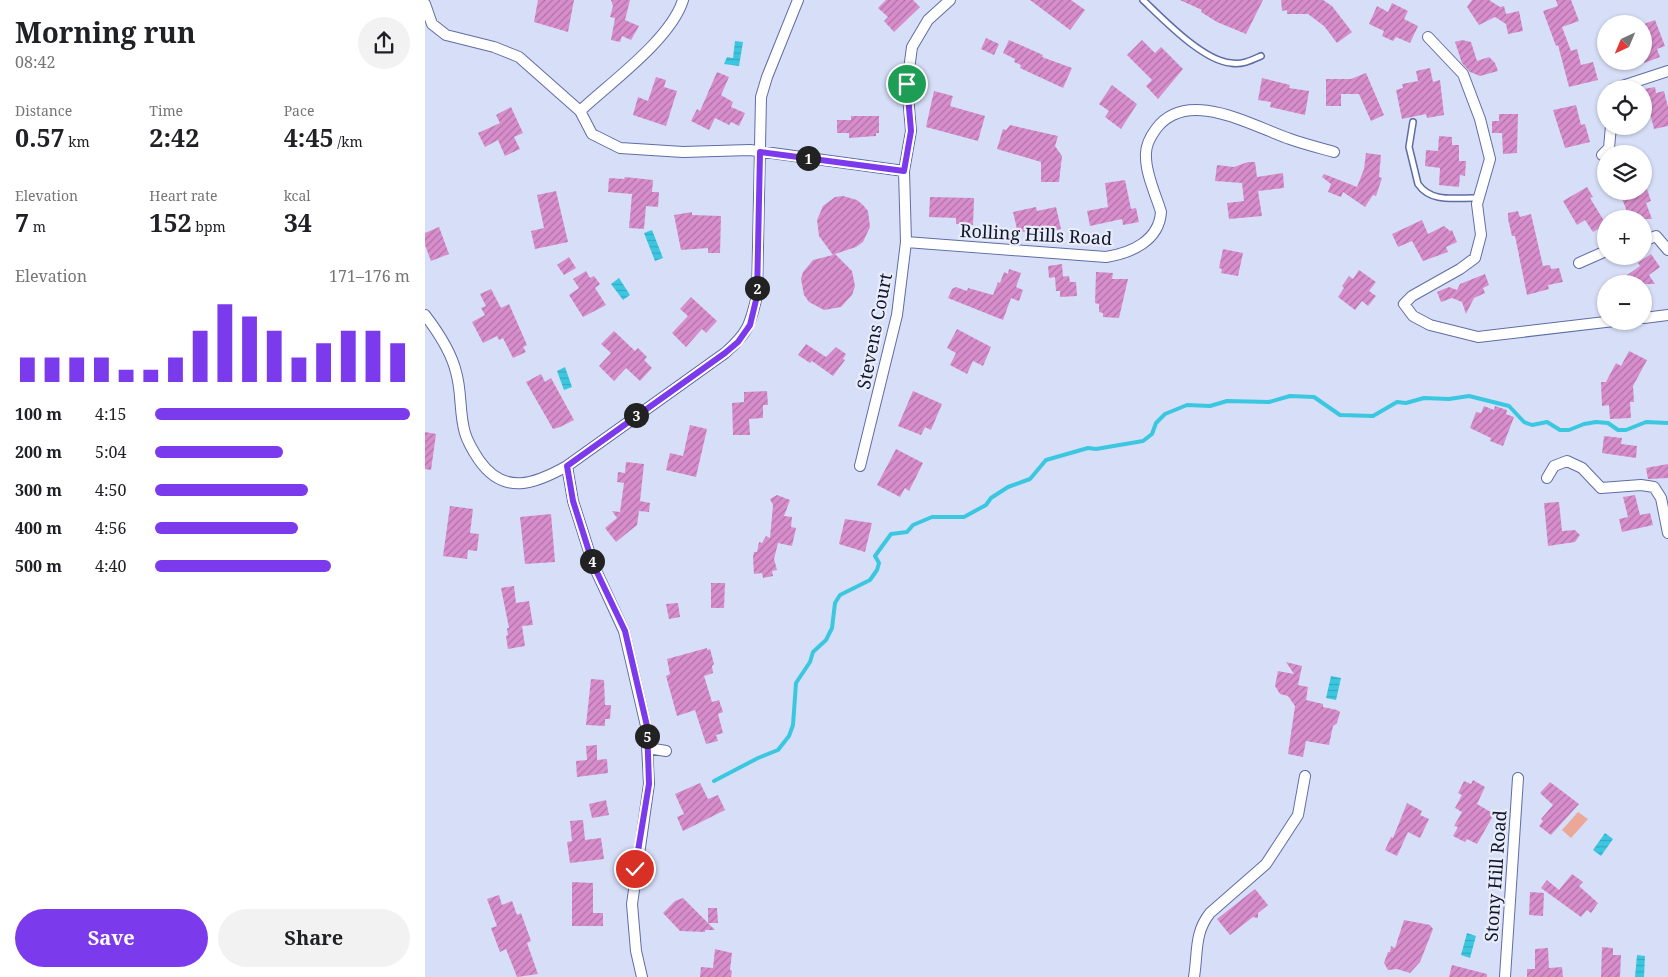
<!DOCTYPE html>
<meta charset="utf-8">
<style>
:root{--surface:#fff;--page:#f2f2f2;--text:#202124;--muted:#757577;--accent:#7c3aed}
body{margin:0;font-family:"Noto Serif",serif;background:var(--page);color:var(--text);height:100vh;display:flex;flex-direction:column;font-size:19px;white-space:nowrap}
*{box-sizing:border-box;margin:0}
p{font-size:16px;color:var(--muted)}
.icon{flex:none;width:28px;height:28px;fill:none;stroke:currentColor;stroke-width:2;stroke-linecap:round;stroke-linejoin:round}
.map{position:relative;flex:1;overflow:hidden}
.sheet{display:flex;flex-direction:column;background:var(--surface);width:425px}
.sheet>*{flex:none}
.needle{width:32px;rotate:224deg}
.controls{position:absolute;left:1172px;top:15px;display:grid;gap:10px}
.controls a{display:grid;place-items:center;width:55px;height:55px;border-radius:50%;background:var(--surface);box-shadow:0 1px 4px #0004;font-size:25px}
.pin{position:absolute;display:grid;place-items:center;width:42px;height:42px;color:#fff;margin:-21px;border:2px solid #fff;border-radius:50%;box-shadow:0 1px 5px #0007}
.km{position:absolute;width:25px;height:25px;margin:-12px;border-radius:50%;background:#222;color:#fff;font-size:14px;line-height:25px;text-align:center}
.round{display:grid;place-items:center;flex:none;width:52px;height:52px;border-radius:26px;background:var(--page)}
.head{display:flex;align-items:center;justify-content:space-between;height:85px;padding:0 15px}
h1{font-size:28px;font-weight:700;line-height:38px}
.figures{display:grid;grid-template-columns:repeat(3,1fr);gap:8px;height:85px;padding:5px 15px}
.figures div{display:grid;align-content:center}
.figures b{font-size:25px;font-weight:700}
.figures small{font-size:14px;font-weight:400}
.figures p{font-size:14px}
.chart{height:140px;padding:10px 15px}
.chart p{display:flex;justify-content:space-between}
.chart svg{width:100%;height:90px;margin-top:5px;stroke:var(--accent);stroke-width:6}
.primary-button{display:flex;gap:10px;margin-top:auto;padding:10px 15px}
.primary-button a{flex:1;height:58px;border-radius:30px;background:var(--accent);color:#fff;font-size:20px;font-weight:700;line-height:58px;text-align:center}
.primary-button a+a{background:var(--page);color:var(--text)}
ul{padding:0 15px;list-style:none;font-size:16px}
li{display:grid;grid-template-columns:80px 60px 1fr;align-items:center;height:38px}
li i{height:12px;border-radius:6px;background:var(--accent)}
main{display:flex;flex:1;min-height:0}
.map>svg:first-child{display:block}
.park{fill:#eba798}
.water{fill:url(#water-rules)}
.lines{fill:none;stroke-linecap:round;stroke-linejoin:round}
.stream{stroke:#3cc7e0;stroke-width:4}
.building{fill:url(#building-hatch)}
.lane-casing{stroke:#5f6da5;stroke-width:8}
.street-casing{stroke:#5f6da5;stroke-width:12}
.lane{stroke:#fff;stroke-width:5}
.street{stroke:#fff;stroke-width:10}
.route-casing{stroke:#fff;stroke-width:10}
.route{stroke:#7c3aed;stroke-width:6}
.labels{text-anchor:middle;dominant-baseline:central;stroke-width:4.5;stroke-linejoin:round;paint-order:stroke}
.street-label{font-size:18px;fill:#11162c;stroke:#e9ecf9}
</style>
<main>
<section class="sheet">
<div class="head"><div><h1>Morning run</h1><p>08:42</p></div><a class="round"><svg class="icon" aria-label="share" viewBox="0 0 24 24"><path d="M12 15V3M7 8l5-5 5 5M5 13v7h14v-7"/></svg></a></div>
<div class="figures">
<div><p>Distance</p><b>0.57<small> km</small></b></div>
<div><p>Time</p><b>2:42</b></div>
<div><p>Pace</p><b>4:45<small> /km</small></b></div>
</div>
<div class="figures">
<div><p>Elevation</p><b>7<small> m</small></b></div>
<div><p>Heart rate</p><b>152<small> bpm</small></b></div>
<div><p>kcal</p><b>34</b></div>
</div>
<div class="chart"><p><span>Elevation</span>171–176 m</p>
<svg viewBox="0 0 160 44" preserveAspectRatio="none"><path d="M5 44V32M15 44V32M25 44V32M35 44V32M45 44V38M55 44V38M65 44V32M75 44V19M85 44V6M95 44V12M105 44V19M115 44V32M125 44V25M135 44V19M145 44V19M155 44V25"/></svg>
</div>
<ul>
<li><b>100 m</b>4:15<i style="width:100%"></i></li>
<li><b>200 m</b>5:04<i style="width:50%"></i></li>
<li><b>300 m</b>4:50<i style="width:60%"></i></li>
<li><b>400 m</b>4:56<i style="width:56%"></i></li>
<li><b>500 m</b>4:40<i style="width:69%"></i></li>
</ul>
<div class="primary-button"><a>Save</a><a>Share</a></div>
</section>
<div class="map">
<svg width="1243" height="977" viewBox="0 0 1243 977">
<defs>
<pattern id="water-rules" width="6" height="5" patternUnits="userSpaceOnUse" patternTransform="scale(1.25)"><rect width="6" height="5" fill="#3cc7e0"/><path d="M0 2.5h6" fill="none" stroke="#34aac0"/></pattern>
<pattern id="building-hatch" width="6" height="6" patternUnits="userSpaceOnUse" patternTransform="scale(1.25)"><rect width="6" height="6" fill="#d88ecc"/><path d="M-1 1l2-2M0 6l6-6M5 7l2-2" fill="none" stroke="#ae73a6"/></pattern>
</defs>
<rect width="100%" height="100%" fill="#d7dff8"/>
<path class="park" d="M 1153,812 L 1163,819 L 1146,838 L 1137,830 Z"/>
<path class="water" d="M 310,41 L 318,42 L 314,66 L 299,64 L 302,57 L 308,58 Z
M 227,230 L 238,258 L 230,261 L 219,233 Z
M 194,278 L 205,295 L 198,300 L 186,284 Z
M 140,367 L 147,387 L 139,390 L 132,371 Z
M 906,676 L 916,678 L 911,700 L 901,698 Z
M 1180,833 L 1188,839 L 1176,856 L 1168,850 Z
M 1042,933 L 1051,936 L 1045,958 L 1036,955 Z
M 1212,955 L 1220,956 L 1219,977 L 1210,977 Z"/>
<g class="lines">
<path class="stream" d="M 289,781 L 333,758 L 353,750 L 364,736 L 368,725 L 371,683 L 385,662 L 388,652 L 401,640 L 407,628 L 410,603 L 415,595 L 445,580 L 452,570 L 454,563 L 450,556 L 466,534 L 482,532 L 488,525 L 507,517 L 539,517 L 561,505 L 566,498 L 583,487 L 605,479 L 621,460 L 663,448 L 671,449 L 718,441 L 727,434 L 731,423 L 740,414 L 762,405 L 785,406 L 802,401 L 844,402 L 865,396 L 889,397 L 915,415 L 948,416 L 972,402 L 981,403 L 999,398 L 1024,399 L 1044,396 L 1084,406 L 1099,422 L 1107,425 L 1122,422 L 1135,430 L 1144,430 L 1159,424 L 1171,422 L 1183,423 L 1193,430 L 1201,430 L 1221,422 L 1243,423"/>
</g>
<path class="building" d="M 113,0 L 149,0 L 143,32 L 109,22 Z
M 186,0 L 205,0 L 200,20 L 214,26 L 206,40 L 197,36 L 195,42 L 186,40 L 190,18 L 185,17 L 188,6 Z
M 461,0 L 488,0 L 495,7 L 469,32 L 459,21 L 463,17 L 453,8 Z
M 605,0 L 646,0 L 660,10 L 645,30 Z
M 755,0 L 838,0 L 821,34 L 792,22 L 776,12 L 777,10 Z
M 856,0 L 898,0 L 907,6 L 927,32 L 912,43 L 899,26 L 883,14 L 862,14 L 862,10 L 857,11 Z
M 1047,0 L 1064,0 L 1075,7 L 1079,6 L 1081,14 L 1094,11 L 1098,31 L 1083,34 L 1081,24 L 1070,17 L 1054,25 L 1042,7 Z
M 1131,0 L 1146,0 L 1154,21 L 1137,27 L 1146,51 L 1152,49 L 1156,65 L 1168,62 L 1173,80 L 1144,87 L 1133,45 L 1131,46 L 1118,11 L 1133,6 Z
M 967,3 L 983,11 L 979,19 L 993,26 L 985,43 L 971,37 L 968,41 L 957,36 L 959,31 L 944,24 L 952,6 L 963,12 Z
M 1230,20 L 1240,46 L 1232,49 L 1235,57 L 1219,63 L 1219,24 Z
M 561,38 L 574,44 L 569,55 L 556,49 Z
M 584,40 L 618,55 L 617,57 L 647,68 L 638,88 L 595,68 L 596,65 L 589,62 L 590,59 L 578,53 Z
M 717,40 L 730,53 L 736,47 L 758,69 L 733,99 L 721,86 L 727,80 L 702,55 Z
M 1037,40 L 1046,42 L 1052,61 L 1064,57 L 1070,63 L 1073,71 L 1055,76 L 1045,72 L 1037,63 L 1030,42 Z
M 1005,68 L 1008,82 L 1015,80 L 1019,115 L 1002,118 L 1001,114 L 977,119 L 971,90 L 978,88 L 977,84 L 993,81 L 991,71 Z
M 292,72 L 304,77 L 296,95 L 308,102 L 306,107 L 320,113 L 314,126 L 306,122 L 304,125 L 290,118 L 284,130 L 266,121 L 272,109 L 275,111 Z
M 941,73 L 959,115 L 946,121 L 934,94 L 916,94 L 916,106 L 901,106 L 901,79 L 926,79 Z
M 231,77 L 241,80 L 239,87 L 252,91 L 241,126 L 208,115 L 213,97 L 223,101 Z
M 837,78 L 865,85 L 864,88 L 884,91 L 880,115 L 845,107 L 846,102 L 833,100 Z
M 687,85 L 712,104 L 696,129 L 680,117 L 684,111 L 674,104 Z
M 1230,87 L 1231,93 L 1239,91 L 1243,107 L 1243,126 L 1229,129 L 1223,105 L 1219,106 L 1219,89 Z
M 509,91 L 528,96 L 525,106 L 560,116 L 553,141 L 501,127 Z
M 1151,105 L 1156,125 L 1160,124 L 1165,142 L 1140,148 L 1128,110 Z
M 86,107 L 98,133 L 89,137 L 95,149 L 80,156 L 73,140 L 60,147 L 53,133 L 75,123 L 71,115 Z
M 1074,114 L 1093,114 L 1092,153 L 1078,154 L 1077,133 L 1067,133 L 1067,121 L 1074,121 Z
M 426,116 L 454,116 L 454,133 L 451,133 L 451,136 L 424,138 L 424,133 L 412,133 L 412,120 L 426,120 Z
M 585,125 L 633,136 L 630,146 L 637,156 L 634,182 L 616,182 L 616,162 L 572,149 L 578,129 L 581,130 Z
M 1014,136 L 1027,137 L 1027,145 L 1034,145 L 1034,161 L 1041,161 L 1040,176 L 1035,175 L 1034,187 L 1014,185 L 1015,168 L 1000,166 L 1001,150 L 1013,151 Z
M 941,153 L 956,155 L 954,177 L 957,178 L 951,196 L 948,195 L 940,207 L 918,192 L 916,197 L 903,192 L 906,184 L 897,177 L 899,174 L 932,187 L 939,169 Z
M 823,162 L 830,162 L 832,177 L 858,173 L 859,188 L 833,191 L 837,216 L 804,219 L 802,203 L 819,201 L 817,183 L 790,181 L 792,165 L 809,167 Z
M 200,177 L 228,180 L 227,192 L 234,192 L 233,207 L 221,206 L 219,229 L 204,228 L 207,194 L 183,192 L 184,178 L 199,179 Z
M 700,180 L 706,209 L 711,208 L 714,222 L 698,225 L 697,219 L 665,226 L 662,211 L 683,207 L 680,183 Z
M 1162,187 L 1168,197 L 1165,198 L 1181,224 L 1168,232 L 1160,220 L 1152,225 L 1138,201 Z
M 1222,189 L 1226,201 L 1221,203 L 1227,219 L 1205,219 L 1194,191 L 1219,191 Z
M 131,191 L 143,242 L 110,249 L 106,231 L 119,228 L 112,195 Z
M 418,196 L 432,200 L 438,205 L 443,211 L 445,227 L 438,242 L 431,247 L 410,254 L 427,271 L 430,286 L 427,295 L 416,307 L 399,310 L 384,302 L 379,295 L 376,279 L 378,272 L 388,260 L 408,255 L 394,236 L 392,220 L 398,206 L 410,197 Z
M 505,197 L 549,198 L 548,225 L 531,224 L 531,218 L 504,217 Z
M 611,207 L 612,211 L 631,207 L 636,229 L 618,233 L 616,228 L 593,233 L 588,212 Z
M 1093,211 L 1095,217 L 1106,214 L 1118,266 L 1125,265 L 1126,269 L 1134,268 L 1138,282 L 1123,285 L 1124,289 L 1102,295 L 1090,236 L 1087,236 L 1083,219 L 1083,213 Z
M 267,212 L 267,215 L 296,216 L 295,253 L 283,253 L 283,248 L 256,250 L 249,215 Z
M 997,220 L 1003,234 L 1019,226 L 1025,231 L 1027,230 L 1032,242 L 1021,247 L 1023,252 L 998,261 L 987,241 L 973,247 L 967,234 Z
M 14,227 L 24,254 L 6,261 L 0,245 L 0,233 Z
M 798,249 L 818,253 L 813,276 L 796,273 L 797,269 L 794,268 Z
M 1226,254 L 1235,267 L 1224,275 L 1230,284 L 1196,284 L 1202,275 L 1215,266 L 1213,263 Z
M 144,257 L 151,268 L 139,275 L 132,265 Z
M 637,264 L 638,277 L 635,277 L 644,276 L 645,282 L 651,282 L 652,296 L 635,297 L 635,291 L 631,291 L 630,277 L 624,278 L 623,266 Z
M 584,269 L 596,273 L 591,287 L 598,290 L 594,301 L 586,298 L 578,320 L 523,298 L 527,289 L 531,287 L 542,291 L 543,288 L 568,295 L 573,282 L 575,283 L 579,272 L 583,274 Z
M 934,270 L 951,282 L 944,291 L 951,296 L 943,306 L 937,301 L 930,310 L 913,297 L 919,288 L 917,286 L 924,276 L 928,279 Z
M 161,271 L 165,278 L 169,276 L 175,284 L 170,288 L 181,305 L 158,317 L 144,295 L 154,288 L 148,279 Z
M 671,272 L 688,273 L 687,279 L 703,279 L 694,318 L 678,317 L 678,313 L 674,312 L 674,304 L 670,303 Z
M 1060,274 L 1064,285 L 1058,288 L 1060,293 L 1049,298 L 1041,314 L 1037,302 L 1027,298 L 1016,302 L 1012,292 L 1024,287 L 1032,290 L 1035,284 Z
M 66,289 L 76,308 L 84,304 L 102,345 L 98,347 L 101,352 L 88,358 L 78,338 L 74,340 L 72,336 L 58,343 L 47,322 L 60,315 L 56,308 L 61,306 L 55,294 Z
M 266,297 L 292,321 L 281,333 L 277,329 L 261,347 L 247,333 L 263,316 L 255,309 Z
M 532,329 L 566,347 L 558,366 L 548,361 L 542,374 L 525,365 L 531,353 L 522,348 Z
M 189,331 L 210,351 L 213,348 L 222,357 L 219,360 L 227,368 L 215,381 L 201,368 L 189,381 L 174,366 L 186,353 L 176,344 Z
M 381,344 L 401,357 L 411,347 L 421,354 L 418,359 L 420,360 L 408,376 L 387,361 L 385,363 L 373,355 Z
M 1204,351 L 1222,360 L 1208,386 L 1209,402 L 1205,402 L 1206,418 L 1185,419 L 1184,405 L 1177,406 L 1176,382 L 1181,382 L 1191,363 L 1196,366 Z
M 116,374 L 120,382 L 126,378 L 149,420 L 135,427 L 128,429 L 101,382 Z
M 342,391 L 343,405 L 338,405 L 338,418 L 324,419 L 325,435 L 308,435 L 307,403 L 319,402 L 319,392 Z
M 488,391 L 517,404 L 506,430 L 500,427 L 496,435 L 473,426 Z
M 1059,406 L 1069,410 L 1070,406 L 1082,410 L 1081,414 L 1089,417 L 1078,446 L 1065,441 L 1066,438 L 1045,428 L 1051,412 L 1056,413 Z
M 265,425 L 282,429 L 271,477 L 241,470 L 245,453 L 258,456 Z
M 0,432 L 11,434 L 6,470 L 0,469 Z
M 1179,436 L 1197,438 L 1196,444 L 1212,446 L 1211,458 L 1177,453 Z
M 471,449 L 498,463 L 484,491 L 480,488 L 475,497 L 452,485 Z
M 201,462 L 219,464 L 215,501 L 225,503 L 224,512 L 214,511 L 212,525 L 191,542 L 180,528 L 192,518 L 187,511 L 195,512 L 199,483 L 192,482 L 193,472 L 200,473 Z
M 1243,464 L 1243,478 L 1223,479 L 1221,468 Z
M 352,495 L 365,500 L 359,516 L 367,517 L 366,527 L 371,528 L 367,546 L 353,543 L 349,559 L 352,570 L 347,571 L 348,576 L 338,578 L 337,573 L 329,574 L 328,557 L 329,552 L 332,552 L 334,542 L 337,543 L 341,536 L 345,538 L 348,505 L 345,499 Z
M 1210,495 L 1215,515 L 1225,513 L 1228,525 L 1197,532 L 1194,519 L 1203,517 L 1198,497 Z
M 1134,502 L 1137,531 L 1150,530 L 1155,535 L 1150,542 L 1123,546 L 1119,503 Z
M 25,506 L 48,509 L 45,533 L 54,534 L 52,551 L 43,550 L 42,559 L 18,556 Z
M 126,514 L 130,562 L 100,564 L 95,517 Z
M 420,519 L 447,523 L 440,552 L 414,544 Z
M 286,583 L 300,583 L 299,608 L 286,608 Z
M 89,586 L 91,603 L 104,601 L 108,625 L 97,626 L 100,646 L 83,649 L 81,636 L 83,635 L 82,628 L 84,628 L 76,588 Z
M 253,603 L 255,617 L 244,619 L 241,604 Z
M 282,648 L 282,650 L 285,649 L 289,664 L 287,666 L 288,673 L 279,676 L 287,702 L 294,700 L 298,712 L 293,714 L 298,733 L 291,735 L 293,741 L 281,744 L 270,710 L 252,716 L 241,676 L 245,674 L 242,659 Z
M 861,662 L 877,666 L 873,685 L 883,687 L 881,700 L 898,704 L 898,707 L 912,710 L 915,712 L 912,723 L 908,726 L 904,745 L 881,741 L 878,757 L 863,754 L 870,706 L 863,696 L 855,694 L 850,686 L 853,671 L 869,674 Z
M 166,679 L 179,680 L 180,705 L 186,705 L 185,719 L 180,719 L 180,726 L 161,725 Z
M 172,745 L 172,760 L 182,759 L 183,773 L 152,777 L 151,761 L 162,760 L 161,746 Z
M 1048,780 L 1060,787 L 1052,804 L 1069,814 L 1052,844 L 1042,839 L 1040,842 L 1028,836 L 1033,827 L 1029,826 L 1037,812 L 1030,808 L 1037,795 L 1033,793 L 1039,781 L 1046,784 Z
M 1125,782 L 1154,804 L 1126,835 L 1114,826 L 1118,821 L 1116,819 L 1128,805 L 1115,793 Z
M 275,783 L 283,799 L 293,795 L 300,810 L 258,831 L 252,817 L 259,814 L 250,794 Z
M 181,800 L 184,815 L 167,818 L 164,804 Z
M 982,803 L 997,811 L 995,815 L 1004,819 L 995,838 L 983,832 L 972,856 L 960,850 L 966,837 L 968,838 Z
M 158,820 L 160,840 L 176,838 L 179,859 L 145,863 L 142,842 L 147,841 L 145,821 Z
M 1147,874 L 1158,882 L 1154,886 L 1173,903 L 1166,913 L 1162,910 L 1156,917 L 1116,888 L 1122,880 L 1134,890 Z
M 147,882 L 168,883 L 168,913 L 178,913 L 178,926 L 147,926 Z
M 830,889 L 843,905 L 833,913 L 833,918 L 828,917 L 805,935 L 792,919 Z
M 1105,892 L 1119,893 L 1118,916 L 1104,915 Z
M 74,895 L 77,905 L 87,901 L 92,915 L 96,913 L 106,941 L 102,943 L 113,974 L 92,977 L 81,949 L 75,952 L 66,928 L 72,926 L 62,899 Z
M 258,898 L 290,930 L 280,930 L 280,932 L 255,931 L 238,913 L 250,901 Z
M 283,908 L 292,908 L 293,923 L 283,923 Z
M 979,920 L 1005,925 L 1008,929 L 995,962 L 985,973 L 972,969 L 963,970 L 959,963 L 963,952 L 965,952 L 966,946 L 970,948 Z
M 1177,947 L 1188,948 L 1188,955 L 1196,955 L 1195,977 L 1176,977 Z
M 1123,948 L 1124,968 L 1137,967 L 1138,977 L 1102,977 L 1102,969 L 1110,969 L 1110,949 Z
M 290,949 L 307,953 L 305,970 L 307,971 L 306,977 L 275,977 L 276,967 L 288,968 Z
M 1027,965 L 1062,974 L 1062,977 L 1024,977 Z"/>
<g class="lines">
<g class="lane-casing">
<path id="lane" d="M 718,0 C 738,19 778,61 806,63 C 817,65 827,60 836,56
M 988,122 L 984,147 L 993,184 C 1007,204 1032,197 1054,198"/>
</g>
<g class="street-casing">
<path id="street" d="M 0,4 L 7,24 L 21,35 L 69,47 L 94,57 L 155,111 L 167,134 L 195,148 L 258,152 L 325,150 L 479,171
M 1003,37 L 1038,74 L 1055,119 L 1065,159 L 1052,204 L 1056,235 L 1050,258 L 1035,269 L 987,296 L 979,304 L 988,316 L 1005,325 L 1053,337 L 1189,321
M 1188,89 L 1243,71
M 155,111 C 186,82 246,39 258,0
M 1177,155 L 1184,148 L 1186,126
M 1219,241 L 1231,236 L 1243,250
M 481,242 L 681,257 C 706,253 734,241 736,212 C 731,195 721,175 721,157 C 720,147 725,137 731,129 C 762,87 827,126 865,139 C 879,144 895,148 909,152
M 1154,263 L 1181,251
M 0,315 C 13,332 26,351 31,372 C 37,392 34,413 40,433 C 43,443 48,451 54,460 C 79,496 110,484 142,466
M 1219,318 L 1243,315
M 435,466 L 472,315 L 481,242 L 479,171 L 486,131 L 482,84 L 487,47 L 503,20 L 525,0
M 1122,478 L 1129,466 L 1142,461 L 1157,468 L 1176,488 L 1216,485 L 1229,487 L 1236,498 L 1243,533
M 223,748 L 241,751
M 217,977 L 211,951 L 207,904 L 224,784 L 221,726 L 199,631 L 168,564 L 148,501 L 142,466 L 300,353 C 323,333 325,325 332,296 L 336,97 L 342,77 L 373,0
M 769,977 C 773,953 769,933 785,913 L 841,864 L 873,815 L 880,776
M 1080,977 L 1093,778"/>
</g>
<use href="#lane" class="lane"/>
<use href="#street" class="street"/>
</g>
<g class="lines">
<g class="route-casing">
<path id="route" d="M 210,869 L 224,784 L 222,726 L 200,631 L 168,564 L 148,501 L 142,466 L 300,353 L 313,342 L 325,325 L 332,296 L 335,152 L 479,171 L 486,131 L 482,84"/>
</g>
<use href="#route" class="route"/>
</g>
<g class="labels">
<g class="street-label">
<text transform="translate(611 234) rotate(3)">Rolling Hills Road</text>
<text transform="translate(449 331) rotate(-79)">Stevens Court</text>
<text transform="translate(1070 876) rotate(-86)">Stony Hill Road</text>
</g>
</g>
</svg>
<div class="controls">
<a><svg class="needle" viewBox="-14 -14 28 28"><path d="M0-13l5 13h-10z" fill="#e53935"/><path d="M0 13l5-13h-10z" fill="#757577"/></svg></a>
<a><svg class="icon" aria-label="locate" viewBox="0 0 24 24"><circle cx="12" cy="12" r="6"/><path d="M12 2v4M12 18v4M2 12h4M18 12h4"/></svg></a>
<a><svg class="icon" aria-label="layers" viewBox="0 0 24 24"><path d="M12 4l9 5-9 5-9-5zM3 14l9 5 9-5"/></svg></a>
<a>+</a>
<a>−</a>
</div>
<div class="pin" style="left:482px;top:84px;background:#1e9e55"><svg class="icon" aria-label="arrive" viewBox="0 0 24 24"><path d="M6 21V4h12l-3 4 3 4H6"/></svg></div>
<div class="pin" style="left:210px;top:869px;background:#d93025"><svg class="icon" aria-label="check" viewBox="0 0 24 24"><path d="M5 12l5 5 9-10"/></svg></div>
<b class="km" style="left:383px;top:158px">1</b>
<b class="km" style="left:332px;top:288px">2</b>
<b class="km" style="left:211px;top:415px">3</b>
<b class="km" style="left:167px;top:561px">4</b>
<b class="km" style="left:222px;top:736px">5</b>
</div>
</main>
